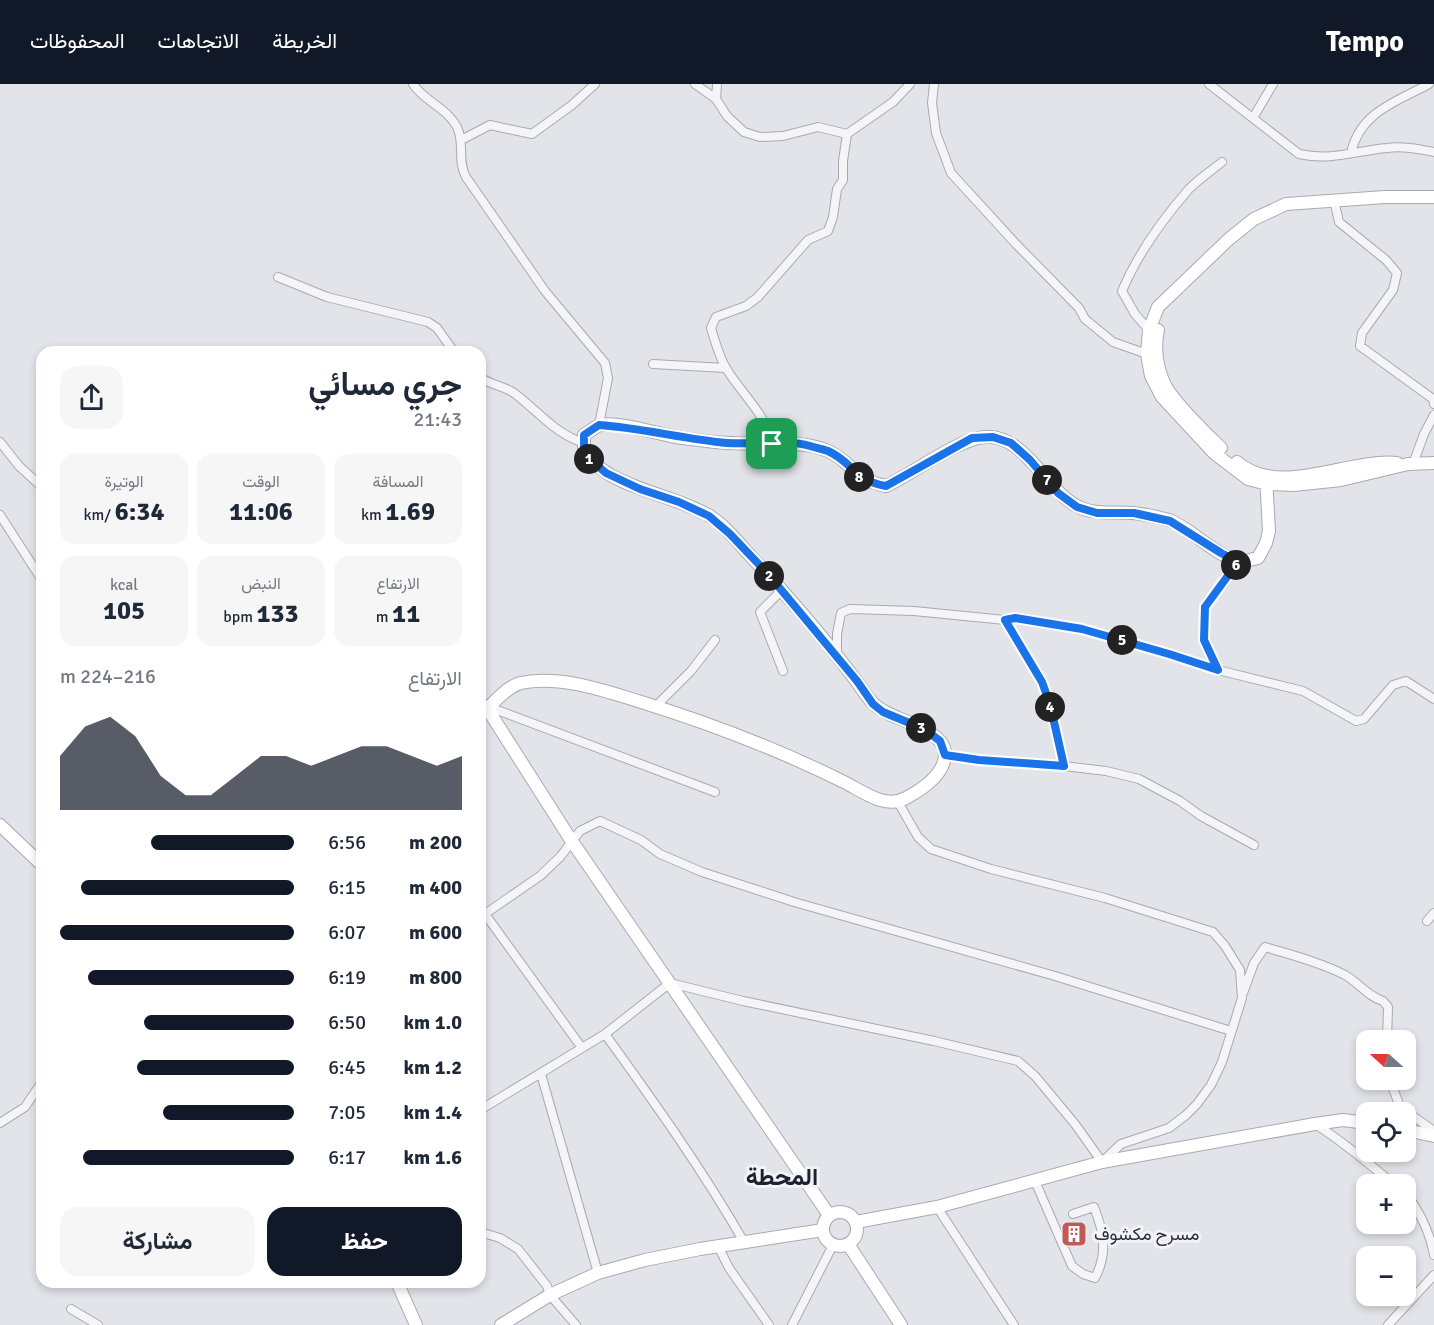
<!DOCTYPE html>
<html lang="ar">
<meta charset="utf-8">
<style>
:root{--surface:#fff;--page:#f6f6f7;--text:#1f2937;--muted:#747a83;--accent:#111827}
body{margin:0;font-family:Signika,Vazirmatn,sans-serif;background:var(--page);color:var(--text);direction:rtl;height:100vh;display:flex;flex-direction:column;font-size:22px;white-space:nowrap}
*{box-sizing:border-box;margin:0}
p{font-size:20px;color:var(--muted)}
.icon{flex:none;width:33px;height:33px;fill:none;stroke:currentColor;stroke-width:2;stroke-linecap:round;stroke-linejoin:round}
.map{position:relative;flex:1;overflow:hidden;direction:ltr}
.panel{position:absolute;left:36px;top:262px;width:450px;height:942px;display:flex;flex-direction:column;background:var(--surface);border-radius:18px;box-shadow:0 3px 9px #0003;direction:rtl}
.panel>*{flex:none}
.needle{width:39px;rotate:291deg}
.tools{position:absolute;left:1356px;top:946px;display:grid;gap:12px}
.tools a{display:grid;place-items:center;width:60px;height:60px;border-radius:12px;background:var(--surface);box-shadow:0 3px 9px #0003;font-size:30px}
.pin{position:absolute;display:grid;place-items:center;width:51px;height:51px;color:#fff;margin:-26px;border-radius:12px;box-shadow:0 3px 9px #0006}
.km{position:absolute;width:30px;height:30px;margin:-15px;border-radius:50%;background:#222;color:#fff;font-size:16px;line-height:30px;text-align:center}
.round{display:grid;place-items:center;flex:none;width:63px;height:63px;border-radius:18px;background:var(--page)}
.summary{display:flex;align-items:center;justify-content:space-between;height:102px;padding:0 24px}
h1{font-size:33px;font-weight:700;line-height:45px}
.metrics{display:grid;grid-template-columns:repeat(3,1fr);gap:9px;height:102px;padding:6px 24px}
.metrics div{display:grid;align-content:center;border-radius:15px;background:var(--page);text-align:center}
.metrics b{font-size:26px;font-weight:700}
.metrics small{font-size:16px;font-weight:400}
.metrics p{font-size:16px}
.chart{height:168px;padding:12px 24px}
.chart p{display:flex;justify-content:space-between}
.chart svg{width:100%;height:108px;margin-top:6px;fill:var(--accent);opacity:.7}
.button{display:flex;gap:12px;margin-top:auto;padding:12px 24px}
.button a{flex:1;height:69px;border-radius:18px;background:var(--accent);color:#fff;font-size:24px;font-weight:700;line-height:69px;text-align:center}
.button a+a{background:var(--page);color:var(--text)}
ul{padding:0 24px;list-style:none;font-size:20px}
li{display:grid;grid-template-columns:96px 72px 1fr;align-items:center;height:45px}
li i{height:15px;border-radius:8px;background:var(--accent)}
header{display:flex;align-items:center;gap:36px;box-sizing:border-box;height:84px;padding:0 30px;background:var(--accent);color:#fff}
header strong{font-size:28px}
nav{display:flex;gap:33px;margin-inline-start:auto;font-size:21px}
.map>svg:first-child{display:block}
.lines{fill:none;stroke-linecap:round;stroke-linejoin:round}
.street-casing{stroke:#a8aab3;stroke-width:10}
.secondary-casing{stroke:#a8aab3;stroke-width:14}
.street{stroke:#f5f5f8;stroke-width:8}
.secondary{stroke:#fff;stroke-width:12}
.route-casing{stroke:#fff;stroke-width:12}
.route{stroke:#1a73e8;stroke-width:8}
.labels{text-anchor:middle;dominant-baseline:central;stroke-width:6;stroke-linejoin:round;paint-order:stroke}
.poi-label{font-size:18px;fill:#2c303f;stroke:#f2f3f7;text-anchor:start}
.district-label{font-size:24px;font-weight:bold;fill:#1e2130;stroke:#f2f3f7}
</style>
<header>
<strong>Tempo</strong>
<nav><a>الخريطة</a><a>الاتجاهات</a><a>المحفوظات</a></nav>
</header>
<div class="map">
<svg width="1434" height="1241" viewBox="0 0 1434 1241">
<rect width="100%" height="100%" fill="#e2e4e9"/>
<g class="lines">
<g class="street-casing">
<path id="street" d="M 413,0 C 424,17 447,24 457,43 C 465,59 457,77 466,93 L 545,207 L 605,279 L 608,294 L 599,341
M 695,0 L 716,15
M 717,0 L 716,15 L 727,32 L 744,48 L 760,53 L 783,52 L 818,43 L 847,50
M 934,0 L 932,19 L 936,49 L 951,89 L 1015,159 L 1079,224 L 1085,235 L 1113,258 L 1147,270
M 1209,0 L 1299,70 C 1332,77 1355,67 1387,64 C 1403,62 1418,65 1434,68
M 1253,34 L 1273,0
M 461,56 L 490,41 L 532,50 L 572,21 L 595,0
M 1351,69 C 1360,28 1396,18 1429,0
M 1334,116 L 1339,138 L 1386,176 L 1397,189 L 1393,206 L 1362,249 L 1360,262 L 1433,315 L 1434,320
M 278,193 L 327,213 L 428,238 L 437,244 L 454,268
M 1149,246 L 1135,230 L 1122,207 C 1138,169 1162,136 1189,105 C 1199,95 1211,87 1222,78
M 653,280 L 725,284
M 480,293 C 490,301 504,302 514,309 C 538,327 555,350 584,359
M 0,358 L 19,382 L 42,403
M 772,360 C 765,328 742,311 726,284 C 719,273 715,257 711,244 L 716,233 L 746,222 L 758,213 L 808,156 L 828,147 L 833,133 L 837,105 L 843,96 L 843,77 L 847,50 L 893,18 L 910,0
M 1413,380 L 1424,350 L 1434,331
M 0,431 L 42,496
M 781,507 L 760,528 L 783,587
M 837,572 L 837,550 L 841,529 L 850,525 L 914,527 L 1005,536 L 1015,533 L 1082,545 L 1169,570 L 1218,586 L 1204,556 L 1205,523 L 1238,478
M 1218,586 L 1303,607 L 1356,637 L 1364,635 L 1393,601 L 1406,597 L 1434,615
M 480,617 L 489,623 L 715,708
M 656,622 L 691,587 L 715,556
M 945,671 L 979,676 L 1064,682 L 1050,620 L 1042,598 L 1005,536
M 1064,682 L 1106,687 L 1139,695 L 1180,717 L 1201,732 L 1254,761
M 485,830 L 582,964
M 480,831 L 485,830 L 540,792 L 560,773 L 580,747 L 600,737 L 641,756 L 660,770 L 702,788 L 794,818 L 1055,892 L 1231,947
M 1427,837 L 1434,829
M 1243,909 L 1254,879 L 1265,863 C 1291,871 1320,878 1345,891 C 1359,899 1367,912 1383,917 L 1388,923 L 1387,957
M 605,950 C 654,1018 702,1085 744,1158
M 541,990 L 598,1189
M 1390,996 L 1400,1023 L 1434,1047
M 480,1026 L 605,950 L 670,899 L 743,917 L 934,957 L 1018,977 L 1035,992 L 1075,1040 L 1102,1078 L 1121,1060 L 1169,1044 L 1186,1031 L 1197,1020 L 1211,1001 L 1222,978 L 1242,914 L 1240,886 L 1225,862 L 1213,848 L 1105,814 L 991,785 L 931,765 L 918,753 L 898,718
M 0,1039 L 25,1023 L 42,998
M 1315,1040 C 1344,1058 1369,1080 1395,1101
M 1035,1097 L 1072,1182 L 1083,1190 L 1095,1194 C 1108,1169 1104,1148 1094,1123 L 1073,1130
M 1406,1109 C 1419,1127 1430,1148 1434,1171
M 937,1123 L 1014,1241
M 480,1148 L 500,1154 L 518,1165 L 547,1202 L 550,1211 L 576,1241
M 718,1162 L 729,1184 L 769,1241
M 71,1225 L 98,1241
M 792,1241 L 833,1161
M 1388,1241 L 1434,1191"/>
</g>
<g class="secondary-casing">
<path id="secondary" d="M 1434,113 L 1385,113 L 1286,120 L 1254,135 L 1229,155 L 1158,223 L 1149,246 L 1147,270 L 1151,292 L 1162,313 L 1214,369 L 1248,395 L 1267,400 L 1294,401 L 1341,396 L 1408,380 L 1434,379
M 1158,246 C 1154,263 1157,285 1165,301 C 1174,318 1206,350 1221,364
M 1237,378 C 1281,415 1347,374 1397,379
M 0,741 L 42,781
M 1406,1046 L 1434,1052
M823 1145a17 17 0 1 1 34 0a17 17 0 1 1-34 0Z
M 829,1131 L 571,756 L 492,632 L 489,623 C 497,615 510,601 521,599 C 559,591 602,606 638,617 C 709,639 780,666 846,699 C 865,709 886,725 906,714 C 921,706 944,691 945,671 C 946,642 887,637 872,618 C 866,612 862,605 857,598 C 827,557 792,517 758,480 C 742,464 728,443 708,431 C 676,413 638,408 607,389 C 599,384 591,376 584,370 L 584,351 C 589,348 595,343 600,341 C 619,337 661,351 682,354 C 698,356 716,359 732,359 C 761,361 802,355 828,367 C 854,379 853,396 886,402 C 915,389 963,350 992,353 C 1027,357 1046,404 1075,421 C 1093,432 1114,427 1133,429 C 1144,430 1158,433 1169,436 C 1189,443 1221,476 1240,477 C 1245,478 1252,475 1258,474 L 1266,459 L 1269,447 L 1266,392
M 856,1138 L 937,1123 L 1102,1078 L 1315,1040 L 1343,1036 L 1366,1039
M 848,1160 L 901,1241
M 397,1198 L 416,1241
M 501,1241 L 550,1211 L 598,1189 L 645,1176 L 700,1165 L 823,1146"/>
</g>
<use href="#street" class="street"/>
<use href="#secondary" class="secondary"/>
</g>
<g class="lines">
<g class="route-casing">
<path id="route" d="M 599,341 C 642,344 684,355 727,359 C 753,361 786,355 810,362 C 816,364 823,365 828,367 C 854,379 853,396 886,402 L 972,354 L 993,353 L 1011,359 L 1030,376 L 1058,409 L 1077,423 L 1097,429 L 1134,429 L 1170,437 L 1221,469 L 1238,478 L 1205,523 L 1204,556 L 1218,586 L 1169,570 L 1082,545 L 1015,534 L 1005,536 L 1042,598 L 1050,620 L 1064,682 L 979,676 L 945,671 L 940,657 L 924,645 L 883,628 L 873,620 L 857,597 L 768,490 L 730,450 L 709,432 L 679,418 L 640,405 L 606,389 L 584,370 L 584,351 Z"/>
</g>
<use href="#route" class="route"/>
</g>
<defs>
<g id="building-square" transform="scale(1.35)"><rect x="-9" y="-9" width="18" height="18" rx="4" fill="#c05a56" stroke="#f2f3f7"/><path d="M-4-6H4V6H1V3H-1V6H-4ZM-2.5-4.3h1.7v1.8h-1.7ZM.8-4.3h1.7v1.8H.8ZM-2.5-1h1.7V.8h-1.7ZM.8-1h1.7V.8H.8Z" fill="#fff"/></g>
</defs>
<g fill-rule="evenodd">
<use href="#building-square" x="1074" y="1150"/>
</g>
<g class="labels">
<g class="poi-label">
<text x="1094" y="1150">مسرح مكشوف</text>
</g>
<g class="district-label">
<text x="782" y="1093">المحطة</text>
</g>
</g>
</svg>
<div class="tools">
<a><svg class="needle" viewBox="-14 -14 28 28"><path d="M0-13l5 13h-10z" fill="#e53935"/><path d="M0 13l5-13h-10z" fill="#747a83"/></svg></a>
<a><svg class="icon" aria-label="locate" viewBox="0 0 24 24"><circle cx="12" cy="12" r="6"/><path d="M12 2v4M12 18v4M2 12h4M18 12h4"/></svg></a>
<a>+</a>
<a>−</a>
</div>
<div class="pin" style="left:772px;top:360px;background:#1e9e55"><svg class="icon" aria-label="arrive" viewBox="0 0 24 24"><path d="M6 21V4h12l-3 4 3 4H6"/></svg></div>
<b class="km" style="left:589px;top:375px">1</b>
<b class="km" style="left:769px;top:492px">2</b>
<b class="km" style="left:921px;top:644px">3</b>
<b class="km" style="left:1050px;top:623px">4</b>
<b class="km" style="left:1122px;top:556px">5</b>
<b class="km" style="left:1236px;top:481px">6</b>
<b class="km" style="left:1047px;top:396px">7</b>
<b class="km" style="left:859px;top:393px">8</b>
<section class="panel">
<div class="summary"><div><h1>جري مسائي</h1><p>21:43</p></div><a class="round"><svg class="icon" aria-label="share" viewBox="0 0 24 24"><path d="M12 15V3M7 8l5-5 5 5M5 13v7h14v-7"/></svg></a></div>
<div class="metrics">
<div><p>المسافة</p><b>1.69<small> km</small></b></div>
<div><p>الوقت</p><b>11:06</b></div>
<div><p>الوتيرة</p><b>6:34<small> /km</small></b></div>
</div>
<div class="metrics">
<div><p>الارتفاع</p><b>11<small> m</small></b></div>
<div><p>النبض</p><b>133<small> bpm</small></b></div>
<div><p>kcal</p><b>105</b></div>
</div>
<div class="chart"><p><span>الارتفاع</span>216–224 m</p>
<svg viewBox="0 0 160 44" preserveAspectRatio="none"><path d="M0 44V22L10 10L20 6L30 14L40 30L50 38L60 38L70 30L80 22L90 22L100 26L110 22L120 18L130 18L140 22L150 26L160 22V44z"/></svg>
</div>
<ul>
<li><b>200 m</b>6:56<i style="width:61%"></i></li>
<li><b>400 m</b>6:15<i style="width:91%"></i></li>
<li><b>600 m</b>6:07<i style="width:100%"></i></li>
<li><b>800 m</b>6:19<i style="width:88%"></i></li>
<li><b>1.0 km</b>6:50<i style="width:64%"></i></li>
<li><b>1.2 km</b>6:45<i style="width:67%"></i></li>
<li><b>1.4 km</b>7:05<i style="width:56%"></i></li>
<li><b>1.6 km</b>6:17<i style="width:90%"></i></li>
</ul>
<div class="button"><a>حفظ</a><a>مشاركة</a></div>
</section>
</div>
